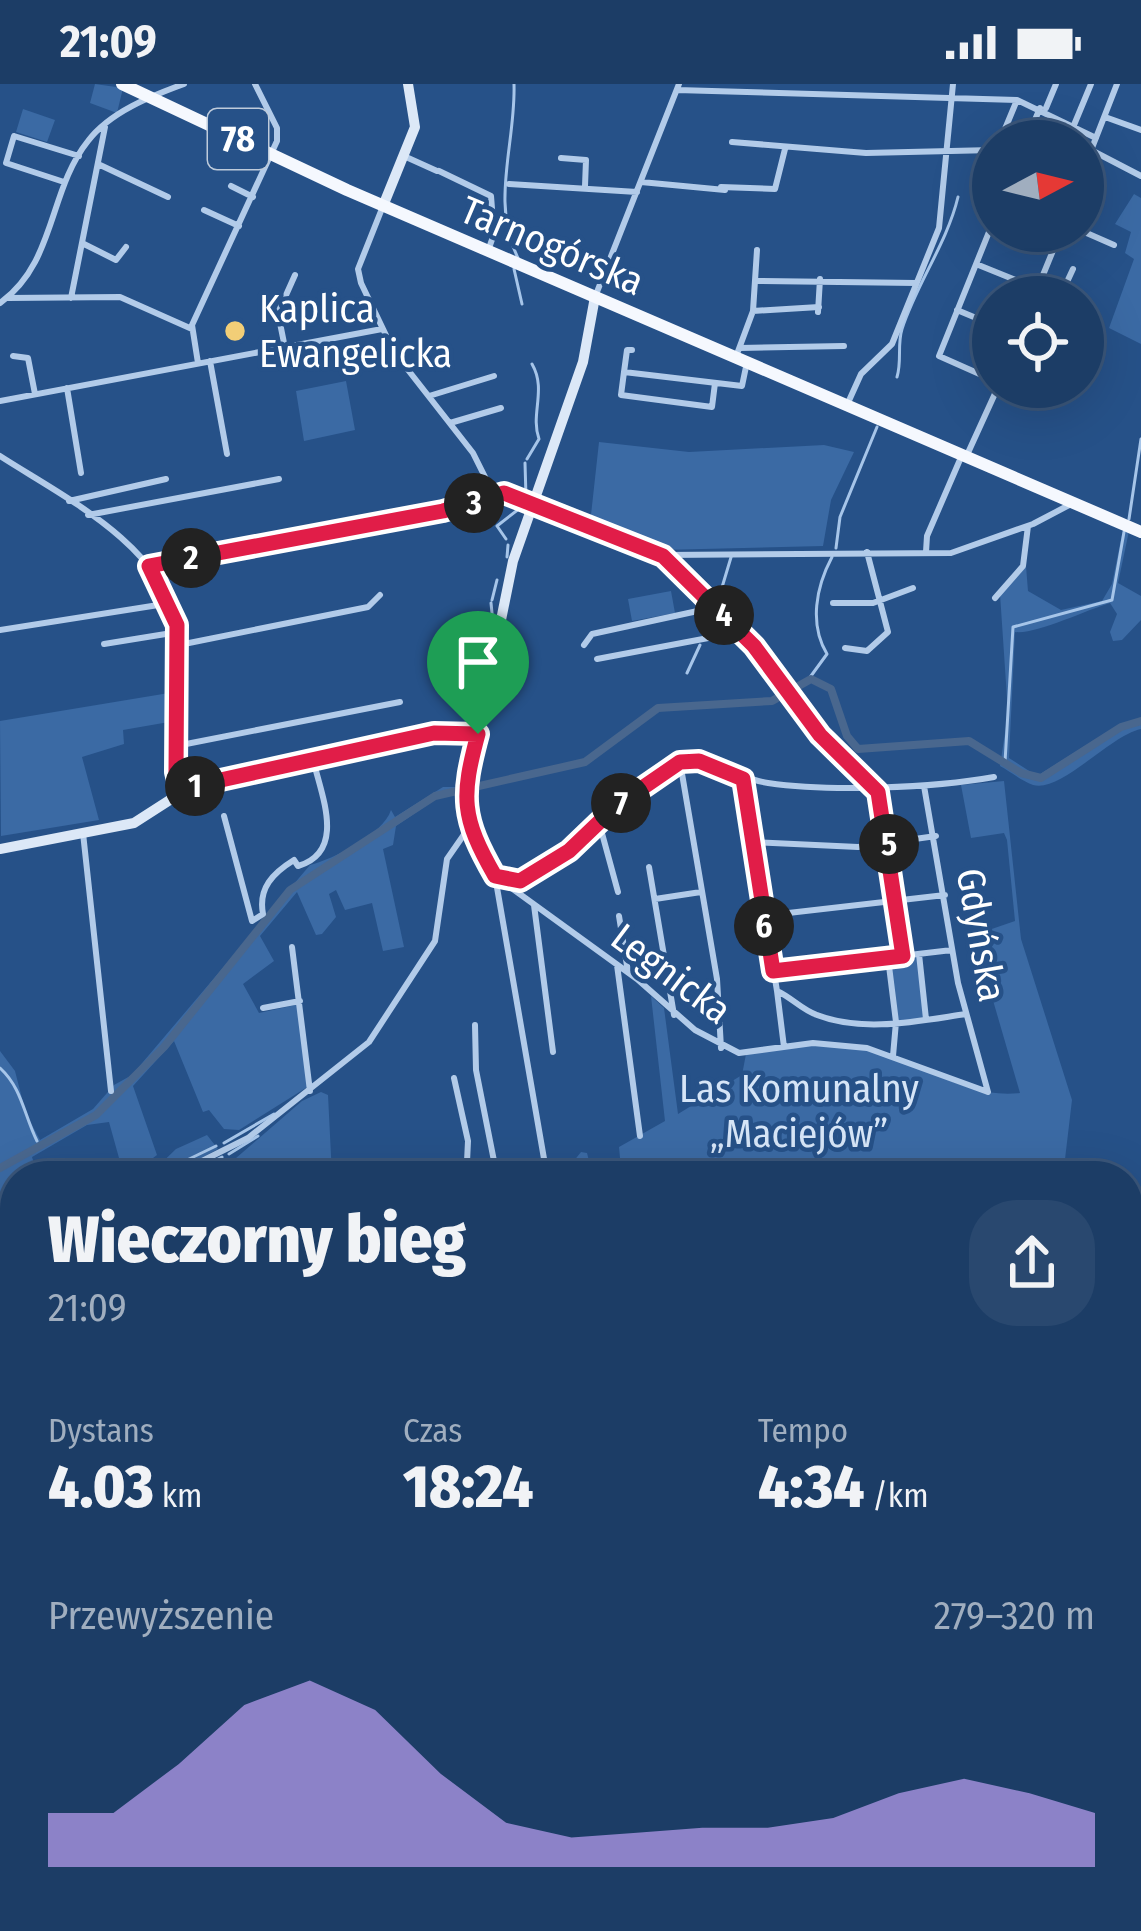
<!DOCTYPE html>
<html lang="pl">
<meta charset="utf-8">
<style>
:root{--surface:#1c3d66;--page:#29486f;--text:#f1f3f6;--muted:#a0aebf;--line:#3a567a;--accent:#bca0f2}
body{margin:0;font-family:"Fira Sans Condensed",sans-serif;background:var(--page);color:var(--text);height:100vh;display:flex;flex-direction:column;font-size:45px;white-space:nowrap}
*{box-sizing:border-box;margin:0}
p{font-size:39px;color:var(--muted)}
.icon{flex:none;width:66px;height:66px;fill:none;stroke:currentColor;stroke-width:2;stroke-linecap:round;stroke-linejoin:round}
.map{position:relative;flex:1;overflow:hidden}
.drawer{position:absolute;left:0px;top:1077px;width:1143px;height:771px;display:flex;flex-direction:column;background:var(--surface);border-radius:48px 48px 0 0;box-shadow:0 12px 48px #0002,0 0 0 3px var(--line)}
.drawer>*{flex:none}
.needle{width:78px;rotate:83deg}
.fabs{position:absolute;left:972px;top:36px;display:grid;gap:24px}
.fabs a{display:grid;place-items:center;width:132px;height:132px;border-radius:50%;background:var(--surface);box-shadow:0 12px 48px #0002,0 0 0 3px var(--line);font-size:60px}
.pin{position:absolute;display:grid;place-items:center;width:102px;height:102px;color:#fff;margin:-123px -51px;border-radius:50% 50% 50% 0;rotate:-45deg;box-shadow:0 0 12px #0007}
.pin .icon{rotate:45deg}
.km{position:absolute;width:60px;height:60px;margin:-30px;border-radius:50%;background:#222;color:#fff;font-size:33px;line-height:60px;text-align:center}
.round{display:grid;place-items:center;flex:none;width:126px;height:126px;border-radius:48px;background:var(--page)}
.summary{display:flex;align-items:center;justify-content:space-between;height:204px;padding:0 48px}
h1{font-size:66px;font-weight:800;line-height:90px}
.metrics{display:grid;grid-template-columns:repeat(3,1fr);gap:18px;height:204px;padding:12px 48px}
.metrics div{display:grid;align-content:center}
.metrics b{font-size:60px;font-weight:800}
.metrics small{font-size:33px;font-weight:400}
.metrics p{font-size:33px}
.chart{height:336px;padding:24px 48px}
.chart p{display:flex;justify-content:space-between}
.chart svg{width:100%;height:216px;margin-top:12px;fill:var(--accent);opacity:.7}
.status{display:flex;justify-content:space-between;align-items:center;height:84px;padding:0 60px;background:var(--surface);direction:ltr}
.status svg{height:33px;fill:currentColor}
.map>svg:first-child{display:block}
.green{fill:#3b6aa4}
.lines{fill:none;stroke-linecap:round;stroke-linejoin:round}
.stream{stroke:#a6c5e9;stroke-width:3}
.river{stroke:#49678e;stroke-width:8}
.street{stroke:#b2cbe9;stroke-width:6}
.secondary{stroke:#dce8f7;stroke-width:10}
.primary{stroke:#f5f8fe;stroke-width:12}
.highway{stroke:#fff;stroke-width:15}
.route-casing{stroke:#fff;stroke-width:24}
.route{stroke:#e11d48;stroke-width:15}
.poi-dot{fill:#f2ce77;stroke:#265188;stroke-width:4.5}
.labels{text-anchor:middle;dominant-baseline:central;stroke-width:9;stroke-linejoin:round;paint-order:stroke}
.shield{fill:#265188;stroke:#becbdb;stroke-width:3}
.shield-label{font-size:36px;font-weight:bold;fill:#fff}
.street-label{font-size:39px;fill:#fff;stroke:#265188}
.poi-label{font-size:39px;fill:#fff;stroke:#265188;text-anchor:start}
.park-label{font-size:39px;fill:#d6e5f7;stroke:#265188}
</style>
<div class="status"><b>21:09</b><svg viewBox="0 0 49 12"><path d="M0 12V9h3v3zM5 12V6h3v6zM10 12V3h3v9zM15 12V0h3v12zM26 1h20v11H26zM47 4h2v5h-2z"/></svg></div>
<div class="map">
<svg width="1141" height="1847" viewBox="0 0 1141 1847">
<rect width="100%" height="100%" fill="#265188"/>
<path class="green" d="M 95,0 L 123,4 L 117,29 L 90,19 Z
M 23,25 L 55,36 L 47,58 L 16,48 Z
M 1134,110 L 1141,114 L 1141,260 L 1109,244 L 1134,175 L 1125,169 L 1131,148 L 1115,140 Z
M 346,297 L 355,346 L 304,357 L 296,307 Z
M 599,358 L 689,368 L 824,361 L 854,368 L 831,416 L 823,462 L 661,466 L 590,440 Z
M 1123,445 L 1129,447 L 1118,499 L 1141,512 L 1141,536 L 1122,556 L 1113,557 L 1110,548 L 1117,530 L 1110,519 C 1086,526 1035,551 1015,548 L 1009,674 L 1037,692 L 1117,642 L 1141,636 L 1141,645 C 1109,652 1061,709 1033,701 C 1022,697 1011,688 1000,682 L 1008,629 L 1000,510 L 1026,482 L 1028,507 L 1061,526 L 1102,517 L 1112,500 Z
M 671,507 L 675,529 L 632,537 L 628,515 Z
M 175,608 L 169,638 L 123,646 L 124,660 L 82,673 L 99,736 L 1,752 L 0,637 Z
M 1004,697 L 1021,855 L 1072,1016 L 1063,1092 L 548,1092 L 565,1088 L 581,1068 L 587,1069 L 589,1077 L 620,1074 L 619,1063 L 665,1037 L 651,912 L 664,924 L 678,1030 L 742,991 L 746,970 C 786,964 827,955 868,964 C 921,977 963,1015 1020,1009 L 992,913 L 983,848 L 1015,837 L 1007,756 L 1004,749 L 971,754 L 961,701 Z
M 443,703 L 461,703 L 459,709 L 436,715 L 396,742 L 393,761 L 383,765 L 404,863 L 383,867 L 372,819 L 345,826 L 336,806 L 329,810 L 336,833 L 322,850 L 316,851 L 297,808 L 260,852 L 274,877 L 243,900 L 259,929 L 300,920 L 309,1002 L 239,1046 L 224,1045 L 209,1026 L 203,1028 L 174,957 L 133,1002 L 157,1071 L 145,1080 L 129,1080 L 135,1092 L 124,1092 L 109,1038 L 87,1041 L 32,1073 L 38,1092 L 15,1092 L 15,1149 L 0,1145 L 0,967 L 15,987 L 26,1030 L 40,1056 L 93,1025 L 114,1001 L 132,991 L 310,781 C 333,775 383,751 391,726 L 395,733 Z
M 919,870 L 926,935 L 896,938 L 888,874 Z
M 321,1008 L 328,1011 L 332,1092 L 232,1092 L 228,1081 L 302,1017 Z
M 207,1051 L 218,1065 L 167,1092 L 148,1092 L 176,1065 Z
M 1141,1304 L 1141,1847 L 678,1843 L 674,1833 L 1128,1833 L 1128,1308 Z
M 14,1707 L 15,1748 L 0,1750 L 0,1709 Z
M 202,1833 L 244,1833 L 253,1847 L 198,1847 Z
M 265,1833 L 320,1833 L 371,1847 L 256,1847 Z
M 350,1833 L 517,1833 L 514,1847 L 398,1847 Z"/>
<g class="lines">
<path class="stream" d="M 514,0 C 516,59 490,118 518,174
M 514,185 L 522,220
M 897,293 C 902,277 897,261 902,245 C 917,199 947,159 958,113
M 527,375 L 539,355 C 530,330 547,306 532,280
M 525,379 L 526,413
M 1129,435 L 1141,355
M 506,455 L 497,442 L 524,421
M 836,464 L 840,433 L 877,343
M 507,473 L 508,461
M 492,516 L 497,496
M 491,519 L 493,539
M 717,520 L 732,470
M 687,589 L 700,561
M 808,596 L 827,570 C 809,540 816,503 832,473
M 1005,678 L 1013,543 L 1112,516 L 1124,448
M 470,703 L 470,705
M 0,984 C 22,1004 24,1031 37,1057
M 224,1059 L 274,1030
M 38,1061 L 39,1063
M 229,1070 L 258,1052
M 154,1092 L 216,1062
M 185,1092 L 222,1073
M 0,1161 L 15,1159
M 1128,1251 L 1141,1248
M 1137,1313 L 1141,1320
M 0,1350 L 11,1362
M 1128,1445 L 1141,1456
M 1128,1514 L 1141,1531
M 1128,1622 L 1141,1620
M 271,1833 L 276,1847
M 1019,1833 L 1033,1847
M 1032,1843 L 1051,1839 L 1113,1847"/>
<path class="river" d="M 0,1084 L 96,1031 L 164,963 L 290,806 L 435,712 L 585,678 L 658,624 L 772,617 L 811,595 L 831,605 L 847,652 L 858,665 L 969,657 L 1021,689 L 1041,694 L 1121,643 L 1141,637"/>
<path class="street" d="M 677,6 L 1017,16 L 1096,54
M 1046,24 L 1056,0
M 1105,33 L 1141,46
M 1074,41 L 1091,0
M 1000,57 L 1017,16
M 1026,57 L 1040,24
M 732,58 L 866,69 L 993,66
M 1091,66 L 1141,92
M 406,73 L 437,87
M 561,74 L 586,76 L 585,102
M 98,80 L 168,113
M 439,87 L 491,112 L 494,150 L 489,164
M 1083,87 L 1117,0
M 64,98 L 6,79 L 14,52 L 79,72
M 641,98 L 725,106
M 509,100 L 637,108
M 231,102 L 253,113
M 721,103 L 775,105 L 785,65
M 383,122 L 358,185 L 361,199 L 394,268 L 473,369 L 493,409
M 204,126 L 239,142
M 993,138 L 939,272 L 993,296
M 1031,147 L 1057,160
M 1082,147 L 1114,161
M 82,159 L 116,176 L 126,163
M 976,180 L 1038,205
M 757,197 L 916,199
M 595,213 L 679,0
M 1034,213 L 1061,147
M 1060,213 L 1073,185
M 8,214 L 120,213 L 192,245
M 71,214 L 105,43
M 0,219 C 56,179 48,107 88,57 C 110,28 151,12 184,0
M 957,226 L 993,241
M 753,227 L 819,223
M 818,228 L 820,195
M 285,264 L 278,229 L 295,191
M 740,264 L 844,262
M 737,270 L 753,227 L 757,166
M 13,272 L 28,274 L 35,310
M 210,277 L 227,370
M 198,279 L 192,241 L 277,57 L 277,44 L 255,0
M 624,288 L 627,266 L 632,266
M 715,299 L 712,323 L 621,311 L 624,288 L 742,302 L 747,278
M 67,304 L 81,389
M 429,312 L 494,292
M 0,317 L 382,245
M 847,321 L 861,290 L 892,260 L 939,144 L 953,0
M 450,339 L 501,324
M 967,371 L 998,303
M 0,372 C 62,412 161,460 177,540 C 186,586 177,641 176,688 L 180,705
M 494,410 L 509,410 L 663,471 L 755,562 L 826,659 L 878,708 L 903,872
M 69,417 L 166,395
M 88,431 L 279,395
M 926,468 L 927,452 L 962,371
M 663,471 L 951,469 L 1033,440 L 1073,419
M 149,481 L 443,427 L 494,410
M 995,514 L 1023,482 L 1028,442
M 833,519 L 873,519 L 913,504
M 0,546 L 171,519
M 104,560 L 178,548
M 179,561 L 368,523 L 380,511
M 584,561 L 592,550 L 716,523
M 845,564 L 867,567 L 888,548 L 867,468
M 597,575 L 740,548
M 477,652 L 463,716 L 495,792 L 637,895 L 695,946 L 739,969 L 813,959 L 867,964 L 988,1008
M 176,662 L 400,618
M 680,678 L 717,895 L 721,964
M 743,695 L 777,907 C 791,913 802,926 817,931 C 863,949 918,937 966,930
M 924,702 L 958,899 L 988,1008
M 224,732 L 252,837 L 263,830 C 258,804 273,789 294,776 L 298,782 C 346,768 322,713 314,679
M 600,742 L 618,808
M 83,749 L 111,1007
M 750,758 L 858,763 L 936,752
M 649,783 L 674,931
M 495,792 L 547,1092
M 506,797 L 526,795 C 540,777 563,772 581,758 C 615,731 644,692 686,676 C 713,677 740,695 768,699 C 829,708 933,704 994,693
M 655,815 L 701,808
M 534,821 L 553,968
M 619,832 L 628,888
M 762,832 L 945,811
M 292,863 L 310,1007
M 919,870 L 926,935
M 888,874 L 896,938 L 893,972
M 617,881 L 640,1052
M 773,887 L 952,866
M 777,907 L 784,963
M 263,924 L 300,917
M 475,941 L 476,986 L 495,1082
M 454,994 L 468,1057 L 467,1078
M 454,1077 L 546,1087
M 172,1092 L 248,1054 L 369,958 L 435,857 L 447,775 L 472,739
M 15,1369 L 7,1423 L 15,1498
M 3,1586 L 5,1610
M 11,1657 L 15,1697
M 0,1687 L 15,1685
M 0,1752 L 15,1750
M 0,1801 L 15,1799
M 337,1833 L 386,1847
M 0,1845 L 92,1833"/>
<path class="secondary" d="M 383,122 L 415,43 L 408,0
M 0,765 L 134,739 L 190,703 L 433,649 L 478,649 L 513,477 L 583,278 L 595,213"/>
<path class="primary" d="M 122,0 L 347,106 L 1141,448"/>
<path class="highway" d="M 0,1180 L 15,1178
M 1128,1213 L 1141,1211"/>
</g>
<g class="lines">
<g class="route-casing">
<path id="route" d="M 504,409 L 663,472 L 754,562 L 820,651 L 878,708 L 903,872 L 773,887 L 743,695 L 699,677 L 680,678 L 616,722 L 569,767 L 520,797 L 495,792 C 461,733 461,713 478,650 L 434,649 L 180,705 L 176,688 L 177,541 L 149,482 L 443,427 Z"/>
</g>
<use href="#route" class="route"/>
</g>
<circle class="poi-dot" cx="235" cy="247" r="12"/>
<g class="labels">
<rect class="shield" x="208" y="25" width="60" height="60" rx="9"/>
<g class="shield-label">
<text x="238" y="55">78</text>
</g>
<g class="street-label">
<text transform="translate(552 162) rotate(23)">Tarnogórska</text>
<text transform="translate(981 851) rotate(80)">Gdyńska</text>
<text transform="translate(671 890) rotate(37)">Legnicka</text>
</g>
<g class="poi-label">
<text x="259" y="225">Kaplica<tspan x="259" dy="45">Ewangelicka</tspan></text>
</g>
<g class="park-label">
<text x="799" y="1005">Las Komunalny<tspan x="799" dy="45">„Maciejów”</tspan></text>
</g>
</g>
</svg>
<div class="fabs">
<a><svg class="needle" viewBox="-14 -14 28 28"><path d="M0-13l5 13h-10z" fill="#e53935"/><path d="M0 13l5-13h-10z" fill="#a0aebf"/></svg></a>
<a><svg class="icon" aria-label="locate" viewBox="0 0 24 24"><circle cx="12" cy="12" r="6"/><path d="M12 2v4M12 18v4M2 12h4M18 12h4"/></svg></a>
</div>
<div class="pin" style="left:478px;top:650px;background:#1e9e55"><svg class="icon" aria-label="arrive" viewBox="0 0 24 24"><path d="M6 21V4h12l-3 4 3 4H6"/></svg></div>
<b class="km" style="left:195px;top:702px">1</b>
<b class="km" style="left:191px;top:474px">2</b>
<b class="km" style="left:474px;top:419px">3</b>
<b class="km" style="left:724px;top:531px">4</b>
<b class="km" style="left:889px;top:760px">5</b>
<b class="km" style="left:764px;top:842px">6</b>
<b class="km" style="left:621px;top:719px">7</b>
<section class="drawer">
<div class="summary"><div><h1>Wieczorny bieg</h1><p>21:09</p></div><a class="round"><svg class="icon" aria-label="share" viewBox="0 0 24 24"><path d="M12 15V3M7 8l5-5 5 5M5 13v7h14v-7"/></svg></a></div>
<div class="metrics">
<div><p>Dystans</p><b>4.03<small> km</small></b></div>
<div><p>Czas</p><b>18:24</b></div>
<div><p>Tempo</p><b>4:34<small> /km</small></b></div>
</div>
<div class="chart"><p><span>Przewyższenie</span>279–320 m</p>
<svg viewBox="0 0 160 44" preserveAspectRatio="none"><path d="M0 44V33L10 33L20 23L30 11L40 6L50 12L60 25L70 35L80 38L90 37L100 36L110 36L120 34L130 29L140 26L150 29L160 33V44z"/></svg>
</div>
</section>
</div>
